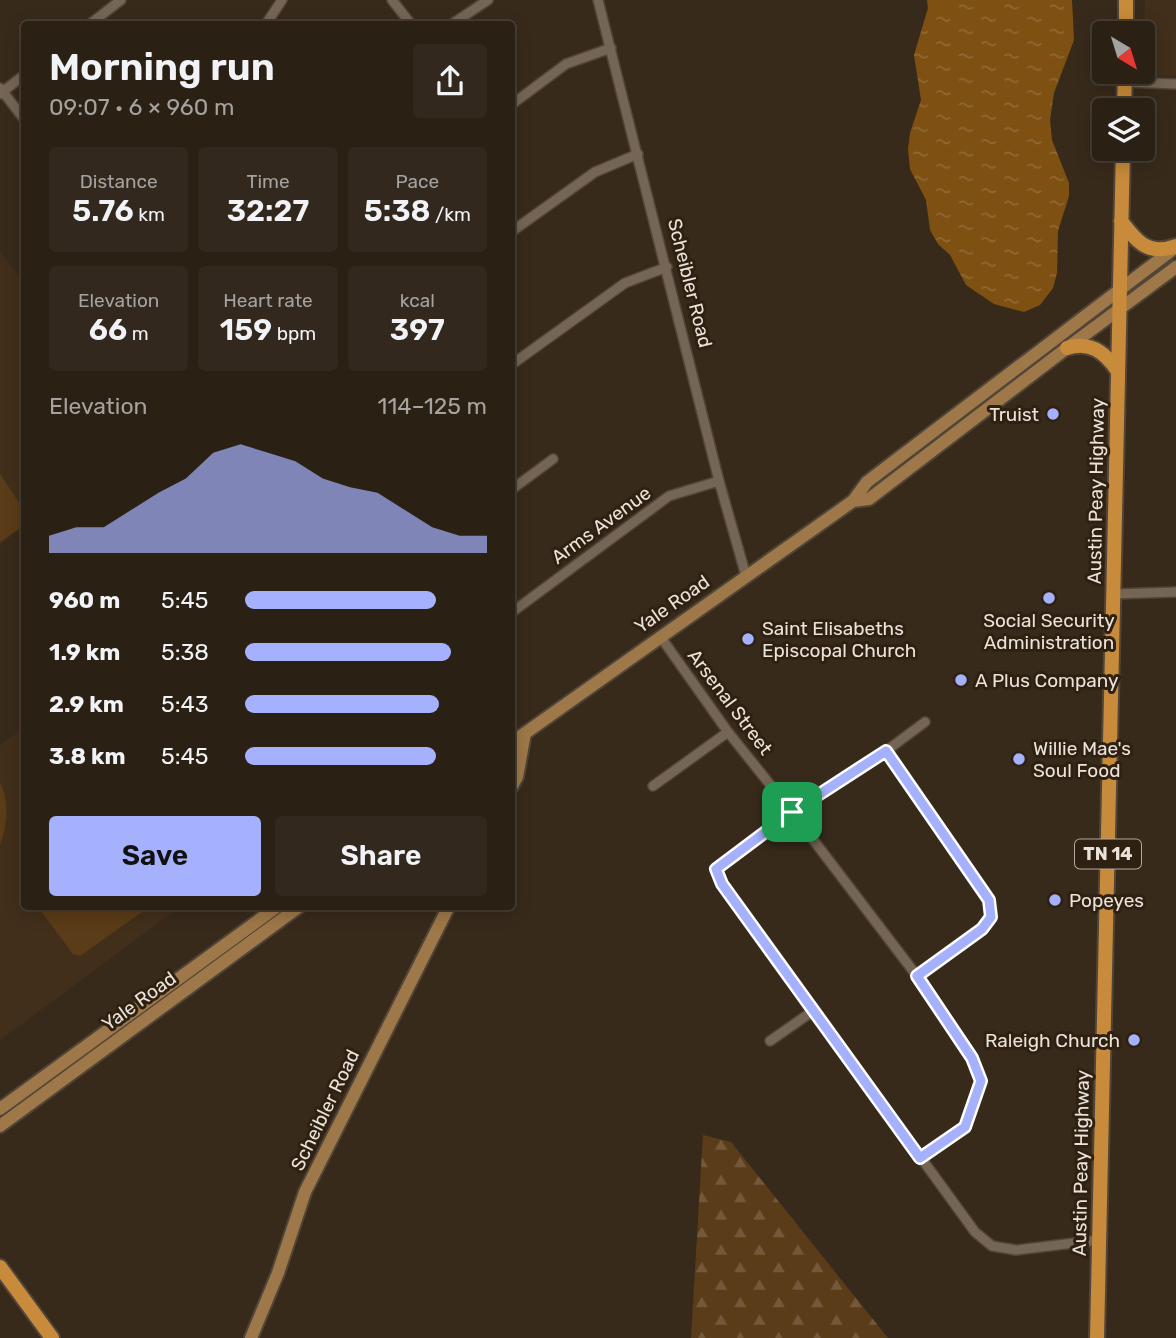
<!DOCTYPE html>
<meta charset="utf-8">
<style>
:root{--surface:#2a2014;--page:#32281d;--text:#f1f3f6;--muted:#a5a3a0;--line:#463e34;--accent:#a5b1fc}
body{margin:0;font-family:Rubik,sans-serif;background:var(--page);color:var(--text);height:100vh;display:flex;flex-direction:column;font-size:26px;white-space:nowrap}
*{box-sizing:border-box;margin:0}
p{font-size:23px;color:var(--muted)}
.icon{flex:none;width:38px;height:38px;fill:none;stroke:currentColor;stroke-width:2;stroke-linecap:round;stroke-linejoin:round}
.map{position:relative;flex:1;overflow:hidden}
.panel{position:absolute;left:21px;top:21px;width:494px;height:889px;display:flex;flex-direction:column;background:var(--surface);border-radius:7px;box-shadow:0 4px 18px #0003,0 0 0 2px var(--line)}
.panel>*{flex:none}
.needle{width:46px;rotate:142deg}
.controls{position:absolute;left:1092px;top:21px;display:grid;gap:14px}
.controls a{display:grid;place-items:center;width:63px;height:63px;border-radius:7px;background:var(--surface);box-shadow:0 4px 18px #0003,0 0 0 2px var(--line);font-size:35px}
.pin{position:absolute;display:grid;place-items:center;width:60px;height:60px;color:#fff;margin:-30px;border-radius:14px;box-shadow:0 4px 10px #0006}
.round{display:grid;place-items:center;flex:none;width:74px;height:74px;border-radius:7px;background:var(--page)}
.head{display:flex;align-items:center;justify-content:space-between;height:119px;padding:0 28px}
h1{font-size:38px;font-weight:600;line-height:52px}
.figures{display:grid;grid-template-columns:repeat(3,1fr);gap:10px;height:119px;padding:7px 28px}
.figures div{display:grid;align-content:center;border-radius:7px;background:var(--page);text-align:center}
.figures b{font-size:30px;font-weight:600}
.figures small{font-size:19px;font-weight:400}
.figures p{font-size:19px}
.chart{height:196px;padding:14px 28px}
.chart p{display:flex;justify-content:space-between}
.chart svg{width:100%;height:126px;margin-top:7px;fill:var(--accent);opacity:.7}
.action{display:flex;gap:14px;margin-top:auto;padding:14px 28px}
.action a{flex:1;height:80px;border-radius:7px;background:var(--accent);color:#111;font-size:28px;font-weight:600;line-height:80px;text-align:center}
.action a+a{background:var(--page);color:var(--text)}
ul{padding:0 28px;list-style:none;font-size:23px}
li{display:grid;grid-template-columns:112px 84px 1fr;align-items:center;height:52px}
li i{height:18px;border-radius:9px;background:var(--accent)}
.map>svg:first-child{display:block}
.built{fill:#422f1b}
.green{fill:#5b3c18}
.forest{fill:url(#forest-firs)}
.water{fill:url(#water-ripples)}
.lines{fill:none;stroke-linecap:round;stroke-linejoin:round}
.street-casing{stroke:#504538;stroke-width:12}
.secondary-casing{stroke:#504538;stroke-width:16}
.primary-casing{stroke:#504538;stroke-width:18}
.street{stroke:#756554;stroke-width:9}
.secondary{stroke:#9e7848;stroke-width:12}
.primary{stroke:#c78b3b;stroke-width:14}
.route-casing{stroke:#fff;stroke-width:14}
.route{stroke:#a5b1fc;stroke-width:9}
.poi-dot{fill:#a5b1fc;stroke:#2e2112;stroke-width:2.5}
.labels{text-anchor:middle;dominant-baseline:central;stroke-width:6;stroke-linejoin:round;paint-order:stroke}
.shield{fill:#2e2112;stroke:#b2a89d;stroke-width:2}
.shield-label{font-size:18px;font-weight:bold;fill:#ebe2d9}
.street-label{font-size:19px;fill:#ebe2d9;stroke:#2e2112}
.poi-label{font-size:19px;fill:#ebe2d9;stroke:#2e2112;text-anchor:start}
</style>
<div class="map">
<svg width="1176" height="1338" viewBox="0 0 1176 1338">
<defs>
<pattern id="forest-firs" width="22" height="20" patternUnits="userSpaceOnUse" patternTransform="scale(1.75)"><rect width="22" height="20" fill="#5b3c18"/><path d="M5 1l3.5 6h-7zM16 11l3.5 6h-7z" fill="#735839"/></pattern>
<pattern id="water-ripples" width="26" height="14" patternUnits="userSpaceOnUse" patternTransform="scale(1.75)"><rect width="26" height="14" fill="#7e5012"/><path d="M2 4q2-2 4 0t4 0M15 11q2-2 4 0t4 0" fill="none" stroke="#906934"/></pattern>
</defs>
<rect width="100%" height="100%" fill="#382a1b"/>
<path class="built" d="M 1145,0 L 1176,0 L 1176,76 L 1144,75 Z
M 0,251 L 24,283 L 24,526 L 0,545 Z
M 24,728 L 24,906 L 180,907 L 0,1040 L 0,745 Z"/>
<path class="green" d="M 0,474 L 24,510 L 24,525 L 0,542 Z
M 0,783 C 10,802 7,826 0,845 Z
M 38,907 L 149,907 L 80,956 L 73,954 Z"/>
<path class="forest" d="M 703,1135 L 731,1142 L 888,1338 L 691,1338 Z"/>
<path class="water" d="M 927,0 L 1072,0 L 1074,40 L 1054,93 L 1050,120 L 1052,140 L 1069,183 L 1069,196 L 1058,231 L 1057,273 L 1053,288 L 1040,305 L 1024,312 L 994,304 L 966,285 L 950,255 L 938,244 L 930,230 L 926,200 L 910,169 L 908,149 L 910,133 L 921,100 L 914,55 L 928,8 Z"/>
<g class="lines">
<g class="street-casing">
<path id="street" d="M 392,0 L 411,24
M 598,0 L 719,481 L 746,576
M 90,24 L 121,0
M 266,24 L 282,0
M 452,24 L 488,0
M 1125,82 L 1176,84
M 0,88 L 24,119
M 0,94 L 24,75
M 511,105 L 566,64 L 611,48
M 511,232 L 595,172 L 638,154
M 511,365 L 625,283 L 667,267
M 511,490 L 553,459
M 1113,594 L 1176,592
M 511,613 L 669,496 L 719,481
M 660,636 L 728,732 L 792,812 L 917,976 L 972,1058 L 981,1081 L 965,1127 L 920,1158
M 925,722 L 886,751 L 792,812 L 716,869 L 722,884 L 975,1232 L 992,1246 L 1016,1250 L 1099,1240
M 886,751 L 989,900 L 991,917 L 982,929 L 917,976
M 653,786 L 728,732
M 770,1041 L 813,1011"/>
</g>
<g class="secondary-casing">
<path id="secondary" d="M 853,501 L 869,499 L 1067,348 L 1176,267
M 511,747 L 514,741 L 853,501 L 867,482 L 1176,247
M 511,788 L 517,777 L 525,733
M 0,1109 L 278,906
M 0,1126 L 300,906
M 251,1338 L 278,1273 L 305,1192 L 449,906"/>
</g>
<g class="primary-casing">
<path id="primary" d="M 1126,33 L 1126,0
M 1124,110 L 1125,72
M 1121,221 C 1137,242 1148,256 1176,246
M 1067,348 C 1089,341 1104,351 1117,370
M 0,1267 L 52,1338
M 1097,1338 L 1123,149"/>
</g>
<use href="#street" class="street"/>
<use href="#secondary" class="secondary"/>
<use href="#primary" class="primary"/>
</g>
<g class="lines">
<g class="route-casing">
<path id="route" d="M 886,751 L 989,900 L 991,917 L 982,929 L 917,976 L 972,1058 L 981,1081 L 965,1127 L 920,1158 L 722,884 L 716,869 L 792,812 Z"/>
</g>
<use href="#route" class="route"/>
</g>
<g class="poi-dot">
<circle cx="1053" cy="414" r="7"/>
<circle cx="1049" cy="598" r="7"/>
<circle cx="748" cy="639" r="7"/>
<circle cx="961" cy="680" r="7"/>
<circle cx="1019" cy="759" r="7"/>
<circle cx="1055" cy="900" r="7"/>
<circle cx="1134" cy="1040" r="7"/>
</g>
<g class="labels">
<rect class="shield" x="1075" y="839.5" width="66" height="29" rx="5"/>
<g class="shield-label">
<text x="1108" y="854">TN 14</text>
</g>
<g class="street-label">
<text transform="translate(690 283) rotate(76)">Scheibler Road</text>
<text transform="translate(1096 491) rotate(-89)">Austin Peay Highway</text>
<text transform="translate(601 525) rotate(-36)">Arms Avenue</text>
<text transform="translate(672 604) rotate(-35)">Yale Road</text>
<text transform="translate(730 702) rotate(53)">Arsenal Street</text>
<text transform="translate(139 1001) rotate(-36)">Yale Road</text>
<text transform="translate(325 1110) rotate(-64)">Scheibler Road</text>
<text transform="translate(1081 1163) rotate(-89)">Austin Peay Highway</text>
</g>
<g class="poi-label">
<text x="1039" y="414" text-anchor="end">Truist</text>
<text x="1049" y="620" text-anchor="middle">Social Security<tspan x="1049" dy="22">Administration</tspan></text>
<text x="762" y="628">Saint Elisabeths<tspan x="762" dy="22">Episcopal Church</tspan></text>
<text x="975" y="680">A Plus Company</text>
<text x="1033" y="748">Willie Mae's<tspan x="1033" dy="22">Soul Food</tspan></text>
<text x="1069" y="900">Popeyes</text>
<text x="1120" y="1040" text-anchor="end">Raleigh Church</text>
</g>
</g>
</svg>
<div class="controls">
<a><svg class="needle" viewBox="-14 -14 28 28"><path d="M0-13l5 13h-10z" fill="#e53935"/><path d="M0 13l5-13h-10z" fill="#a5a3a0"/></svg></a>
<a><svg class="icon" aria-label="layers" viewBox="0 0 24 24"><path d="M12 4l9 5-9 5-9-5zM3 14l9 5 9-5"/></svg></a>
</div>
<div class="pin" style="left:792px;top:812px;background:#1e9e55"><svg class="icon" aria-label="arrive" viewBox="0 0 24 24"><path d="M6 21V4h12l-3 4 3 4H6"/></svg></div>
<section class="panel">
<div class="head"><div><h1>Morning run</h1><p>09:07 · 6 × 960 m</p></div><a class="round"><svg class="icon" aria-label="share" viewBox="0 0 24 24"><path d="M12 15V3M7 8l5-5 5 5M5 13v7h14v-7"/></svg></a></div>
<div class="figures">
<div><p>Distance</p><b>5.76<small> km</small></b></div>
<div><p>Time</p><b>32:27</b></div>
<div><p>Pace</p><b>5:38<small> /km</small></b></div>
</div>
<div class="figures">
<div><p>Elevation</p><b>66<small> m</small></b></div>
<div><p>Heart rate</p><b>159<small> bpm</small></b></div>
<div><p>kcal</p><b>397</b></div>
</div>
<div class="chart"><p><span>Elevation</span>114–125 m</p>
<svg viewBox="0 0 160 44" preserveAspectRatio="none"><path d="M0 44V38L10 35L20 35L30 29L40 23L50 18L60 9L70 6L80 9L90 12L100 18L110 21L120 23L130 29L140 35L150 38L160 38V44z"/></svg>
</div>
<ul>
<li><b>960 m</b>5:45<i style="width:79%"></i></li>
<li><b>1.9 km</b>5:38<i style="width:85%"></i></li>
<li><b>2.9 km</b>5:43<i style="width:80%"></i></li>
<li><b>3.8 km</b>5:45<i style="width:79%"></i></li>
</ul>
<div class="action"><a>Save</a><a>Share</a></div>
</section>
</div>
